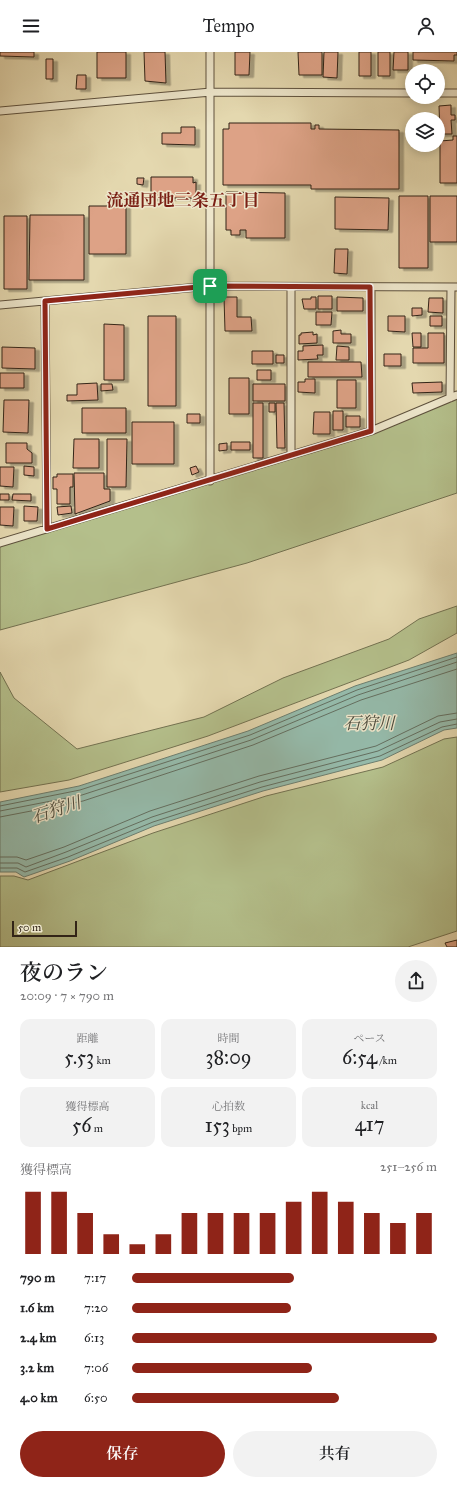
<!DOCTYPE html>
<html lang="ja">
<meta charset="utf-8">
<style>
:root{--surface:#fff;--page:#f2f2f2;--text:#202124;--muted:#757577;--accent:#8f2418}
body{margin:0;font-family:"IM FELL Great Primer","Noto Serif JP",serif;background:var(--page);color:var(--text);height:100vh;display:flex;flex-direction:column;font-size:15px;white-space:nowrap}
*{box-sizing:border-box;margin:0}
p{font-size:13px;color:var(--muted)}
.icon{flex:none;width:22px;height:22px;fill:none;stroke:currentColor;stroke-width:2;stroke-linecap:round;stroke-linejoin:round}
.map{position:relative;height:895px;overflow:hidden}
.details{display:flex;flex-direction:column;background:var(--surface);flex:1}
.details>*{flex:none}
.controls{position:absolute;left:405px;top:12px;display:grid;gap:8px}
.controls a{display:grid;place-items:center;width:40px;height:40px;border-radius:50%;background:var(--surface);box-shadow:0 2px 10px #0003;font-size:20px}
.scale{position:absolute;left:12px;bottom:10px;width:65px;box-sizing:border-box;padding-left:4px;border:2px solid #322417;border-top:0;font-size:11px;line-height:14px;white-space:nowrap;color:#322417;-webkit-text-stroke:3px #ede6cb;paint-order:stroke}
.pin{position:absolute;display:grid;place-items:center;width:34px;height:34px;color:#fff;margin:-17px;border-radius:8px;box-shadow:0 2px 6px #0006}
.round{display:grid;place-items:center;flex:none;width:42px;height:42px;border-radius:21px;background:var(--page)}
.summary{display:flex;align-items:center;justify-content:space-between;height:68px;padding:0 20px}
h1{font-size:22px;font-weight:600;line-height:30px}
.metrics{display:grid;grid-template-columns:repeat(3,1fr);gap:6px;height:68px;padding:4px 20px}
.metrics div{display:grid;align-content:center;border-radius:10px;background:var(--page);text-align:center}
.metrics b{font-size:20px;font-weight:600}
.metrics small{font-size:11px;font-weight:400}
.metrics p{font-size:11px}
.chart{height:112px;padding:8px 20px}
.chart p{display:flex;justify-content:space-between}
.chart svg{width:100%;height:72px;margin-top:4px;stroke:var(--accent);stroke-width:6}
.button{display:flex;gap:8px;margin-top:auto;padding:8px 20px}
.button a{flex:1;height:46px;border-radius:24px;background:var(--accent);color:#fff;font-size:16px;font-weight:600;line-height:46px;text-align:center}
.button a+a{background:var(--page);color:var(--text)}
ul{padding:0 20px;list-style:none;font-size:13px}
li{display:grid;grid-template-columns:64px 48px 1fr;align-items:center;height:30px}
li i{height:10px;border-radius:5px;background:var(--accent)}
header{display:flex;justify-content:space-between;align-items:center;height:52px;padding:0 20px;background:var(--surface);font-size:18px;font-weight:600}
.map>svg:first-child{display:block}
.green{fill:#b4bf8b;stroke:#737251}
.water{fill:#95baaa;stroke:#6d7e6f}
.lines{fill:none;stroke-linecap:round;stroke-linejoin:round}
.shore{stroke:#646f60;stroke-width:1}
.building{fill:#dda286;stroke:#322417;filter:url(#shadow)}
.minor-casing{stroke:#5e513d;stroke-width:9}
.minor{stroke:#ede6cb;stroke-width:7}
.route-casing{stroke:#fff;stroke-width:8}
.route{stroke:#8f2418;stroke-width:5}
.labels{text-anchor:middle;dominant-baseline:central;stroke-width:3;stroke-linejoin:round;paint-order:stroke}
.neighbourhood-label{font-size:17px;font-weight:bold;fill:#7a1f14;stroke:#ede6cb}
.water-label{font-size:17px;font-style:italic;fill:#4b4a3c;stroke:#ede6cb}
</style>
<header><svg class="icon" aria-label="menu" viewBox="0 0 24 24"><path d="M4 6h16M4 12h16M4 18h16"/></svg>Tempo<svg class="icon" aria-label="person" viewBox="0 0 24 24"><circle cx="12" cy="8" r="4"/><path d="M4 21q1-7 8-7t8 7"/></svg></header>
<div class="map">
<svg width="457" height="895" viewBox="0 0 457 895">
<defs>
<filter id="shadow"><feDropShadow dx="4.5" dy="2.5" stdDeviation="0" flood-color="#0004"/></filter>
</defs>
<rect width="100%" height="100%" fill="#e4d8af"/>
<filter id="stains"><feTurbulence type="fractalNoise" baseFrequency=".005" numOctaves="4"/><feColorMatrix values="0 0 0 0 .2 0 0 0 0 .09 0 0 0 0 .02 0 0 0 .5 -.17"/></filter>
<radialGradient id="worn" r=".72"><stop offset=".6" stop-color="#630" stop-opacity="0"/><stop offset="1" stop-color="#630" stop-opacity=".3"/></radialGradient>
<path class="green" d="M 457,343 L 457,441 L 247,511 L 0,578 L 0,491 L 371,379 Z
M 457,554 L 457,581 L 409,608 L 208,684 L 69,728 L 0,740 L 0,620 L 14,646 L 77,697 L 204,665 L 283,626 L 389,587 L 419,567 Z
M 457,685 L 457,879 L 408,895 L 0,895 L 0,824 L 14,824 L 28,828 L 153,781 L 266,744 L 383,715 L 444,687 Z"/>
<path class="water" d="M 457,601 L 457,676 L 444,678 L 382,708 L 263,739 L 154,774 L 70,809 L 24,825 L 16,820 L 0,820 L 0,750 L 79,734 L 248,679 L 355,634 Z"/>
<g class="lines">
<path class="shore" d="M 0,754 L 80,738 L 250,683 L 357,638 L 457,605
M 0,759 L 82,743 L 251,688 L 358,643 L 457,610
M 0,765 L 83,749 L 253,693 L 361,648 L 457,617
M 0,805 L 17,805 L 26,808 L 64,795 L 150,759 L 259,724 L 376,694 L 438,664 L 457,661
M 0,811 L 18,811 L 26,815 L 66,800 L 152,765 L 260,730 L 378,699 L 440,670 L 457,667
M 0,816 L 17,816 L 25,820 L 68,805 L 153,770 L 262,735 L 380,704 L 442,675 L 457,672"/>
</g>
<path class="building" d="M 0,0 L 34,0 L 34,5 L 0,4 Z
M 97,0 L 126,0 L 126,26 L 97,26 Z
M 144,0 L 165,0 L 166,31 L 145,29 Z
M 235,0 L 250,0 L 249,23 L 235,23 Z
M 298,0 L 322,0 L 322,23 L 299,23 Z
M 324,0 L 338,0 L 337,26 L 323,25 Z
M 359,0 L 371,0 L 371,24 L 359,24 Z
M 378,0 L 390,0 L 390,24 L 378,24 Z
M 394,0 L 408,0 L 408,18 L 393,18 Z
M 413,0 L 457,0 L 457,3 L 454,3 L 454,9 L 413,8 Z
M 46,7 L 53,7 L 53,27 L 46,27 Z
M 77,23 L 86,23 L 86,37 L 76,37 Z
M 451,53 L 451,63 L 455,63 L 455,68 L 451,68 L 452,82 L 440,82 L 439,54 Z
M 229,71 L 311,71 L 311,77 L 315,77 L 315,73 L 319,73 L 319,77 L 399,78 L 399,137 L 311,137 L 311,133 L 223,133 L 223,77 L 229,77 Z
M 181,75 L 195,75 L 195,93 L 162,92 L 162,81 L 181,81 Z
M 453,84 L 457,84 L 457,131 L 440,131 L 440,89 L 453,88 Z
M 151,125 L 193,125 L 193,131 L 196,130 L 196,146 L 151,146 Z
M 137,126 L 144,126 L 143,133 L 137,132 Z
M 226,140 L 285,141 L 285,186 L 246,186 L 246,178 L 240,178 L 240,183 L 231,183 L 231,178 L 226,178 Z
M 399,144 L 428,144 L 428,216 L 399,216 Z
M 430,144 L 457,144 L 457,190 L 430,190 Z
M 335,145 L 389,146 L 388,178 L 335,177 Z
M 89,154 L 126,154 L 126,202 L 89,202 Z
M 30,163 L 84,163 L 84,228 L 29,228 Z
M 4,164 L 27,164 L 27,237 L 4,237 Z
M 335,197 L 348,197 L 347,222 L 334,221 Z
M 318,244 L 332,244 L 332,257 L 318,257 Z
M 224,245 L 237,245 L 237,265 L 251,265 L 252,279 L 225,279 Z
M 311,245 L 316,245 L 316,257 L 304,257 L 302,247 L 311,247 Z
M 337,245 L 363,246 L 363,259 L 337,259 Z
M 429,246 L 443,246 L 443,261 L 428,260 Z
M 412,256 L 422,256 L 422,263 L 412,264 Z
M 316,260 L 332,260 L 331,273 L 316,273 Z
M 148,264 L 176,264 L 176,354 L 148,354 Z
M 388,264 L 405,264 L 405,280 L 388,279 Z
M 430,264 L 442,264 L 442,274 L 430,274 Z
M 104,272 L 124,273 L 124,328 L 104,328 Z
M 341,278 L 341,282 L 351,282 L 351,291 L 333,291 L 333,279 Z
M 313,280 L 313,283 L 317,282 L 317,291 L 299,292 L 299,283 L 301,283 L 301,281 Z
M 412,281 L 421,281 L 421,295 L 413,295 Z
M 428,281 L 444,281 L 444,311 L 413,311 L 413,296 L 428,296 Z
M 323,293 L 323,303 L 317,303 L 318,307 L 298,308 L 298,299 L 303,299 L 303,294 Z
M 337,294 L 349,295 L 349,308 L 336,308 Z
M 2,295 L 35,296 L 35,317 L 2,316 Z
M 252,299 L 273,299 L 273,312 L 252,312 Z
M 384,302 L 401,302 L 401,314 L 384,314 Z
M 276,303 L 284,303 L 284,311 L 276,311 Z
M 308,310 L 361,310 L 362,325 L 308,325 Z
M 257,318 L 271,318 L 271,328 L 257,328 Z
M 0,321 L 24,321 L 24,336 L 0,336 Z
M 229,326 L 249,326 L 249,362 L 229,362 Z
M 305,327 L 315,327 L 315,341 L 298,340 L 298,330 L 305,330 Z
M 337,328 L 356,328 L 356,356 L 337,356 Z
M 442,330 L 442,340 L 413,341 L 412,331 Z
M 97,331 L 98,348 L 67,349 L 67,343 L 77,343 L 77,332 Z
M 101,332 L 112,332 L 113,338 L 101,339 Z
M 253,332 L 285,332 L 285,349 L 253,349 Z
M 4,348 L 29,348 L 28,381 L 3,380 Z
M 253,351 L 263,351 L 263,406 L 253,406 Z
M 269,351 L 275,351 L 275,360 L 269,360 Z
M 276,351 L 284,351 L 285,396 L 277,396 Z
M 82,356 L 126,356 L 126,381 L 82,381 Z
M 333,359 L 343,359 L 343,378 L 333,378 Z
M 314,360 L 330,360 L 330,382 L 313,382 Z
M 187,362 L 200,362 L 200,371 L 187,371 Z
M 346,364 L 360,364 L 360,375 L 346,375 Z
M 132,370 L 174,370 L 174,412 L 132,412 Z
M 74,387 L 99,387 L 99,416 L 73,416 Z
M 107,387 L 127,387 L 126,435 L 107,435 Z
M 231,390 L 250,390 L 250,398 L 231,398 Z
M 6,391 L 27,391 L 27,397 L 32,401 L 32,411 L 6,411 Z
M 227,391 L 227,398 L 219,399 L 219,392 Z
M 24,414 L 34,415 L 34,424 L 24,423 Z
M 196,414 L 199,420 L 192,423 L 190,416 Z
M 0,415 L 14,415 L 13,435 L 0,434 Z
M 74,421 L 104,421 L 104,437 L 110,437 L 110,449 L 75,462 Z
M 57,422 L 73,422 L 73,435 L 70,435 L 70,452 L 57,452 L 57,437 L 53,437 L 53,425 L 57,425 Z
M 0,442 L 9,442 L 9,448 L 0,448 Z
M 13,442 L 31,442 L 31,449 L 12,448 Z
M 24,454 L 38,455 L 37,469 L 24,469 Z
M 71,454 L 72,461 L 58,463 L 57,455 Z
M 0,455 L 14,455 L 13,474 L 0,473 Z
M 457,888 L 457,895 L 447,895 L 445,891 Z"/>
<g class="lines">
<g class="minor-casing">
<path id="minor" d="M 210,0 L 210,429
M 438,41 L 457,41
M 0,59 L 211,40 L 412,41
M 291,235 L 291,403
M 371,235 L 371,379
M 45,249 L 47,477
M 0,253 L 210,234 L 457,235
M 450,346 L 451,235
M 0,491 L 371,379 L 457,343"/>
</g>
<use href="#minor" class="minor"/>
</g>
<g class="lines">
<g class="route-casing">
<path id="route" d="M 210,234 L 370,235 L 371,379 L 47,477 L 45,249 Z"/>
</g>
<use href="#route" class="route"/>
</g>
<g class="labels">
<g class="neighbourhood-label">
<text x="183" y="148">流通団地三条五丁目</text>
</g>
<g class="water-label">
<text x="369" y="671">石狩川</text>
<text transform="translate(56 758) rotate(-18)">石狩川</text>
</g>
</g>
<rect width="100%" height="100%" filter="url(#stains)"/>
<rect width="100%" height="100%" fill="url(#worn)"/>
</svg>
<div class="controls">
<a><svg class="icon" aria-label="locate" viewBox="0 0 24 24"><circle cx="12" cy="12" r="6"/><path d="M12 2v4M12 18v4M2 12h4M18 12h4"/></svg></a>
<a><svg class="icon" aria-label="layers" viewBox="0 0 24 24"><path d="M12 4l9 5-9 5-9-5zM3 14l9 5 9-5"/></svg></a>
</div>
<div class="scale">50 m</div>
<div class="pin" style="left:210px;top:234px;background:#1e9e55"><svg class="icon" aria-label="arrive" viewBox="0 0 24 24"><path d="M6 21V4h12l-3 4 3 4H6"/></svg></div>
</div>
<section class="details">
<div class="summary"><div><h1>夜のラン</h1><p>20:09 · 7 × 790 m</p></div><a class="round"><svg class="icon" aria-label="share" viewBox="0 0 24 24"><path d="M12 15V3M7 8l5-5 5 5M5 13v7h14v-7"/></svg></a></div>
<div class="metrics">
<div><p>距離</p><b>5.53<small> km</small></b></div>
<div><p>時間</p><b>38:09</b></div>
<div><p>ペース</p><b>6:54<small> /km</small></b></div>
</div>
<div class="metrics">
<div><p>獲得標高</p><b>56<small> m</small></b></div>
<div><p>心拍数</p><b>153<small> bpm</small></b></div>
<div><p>kcal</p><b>417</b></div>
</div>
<div class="chart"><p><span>獲得標高</span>251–256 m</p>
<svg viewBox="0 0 160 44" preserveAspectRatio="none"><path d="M5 44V6M15 44V6M25 44V19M35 44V32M45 44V38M55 44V32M65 44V19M75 44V19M85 44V19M95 44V19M105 44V12M115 44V6M125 44V12M135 44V19M145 44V25M155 44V19"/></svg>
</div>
<ul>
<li><b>790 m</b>7:17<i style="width:53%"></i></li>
<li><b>1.6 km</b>7:20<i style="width:52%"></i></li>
<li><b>2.4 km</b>6:13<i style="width:100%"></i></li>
<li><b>3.2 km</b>7:06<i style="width:59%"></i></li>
<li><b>4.0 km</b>6:50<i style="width:68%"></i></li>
</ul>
<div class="button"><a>保存</a><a>共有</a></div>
</section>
